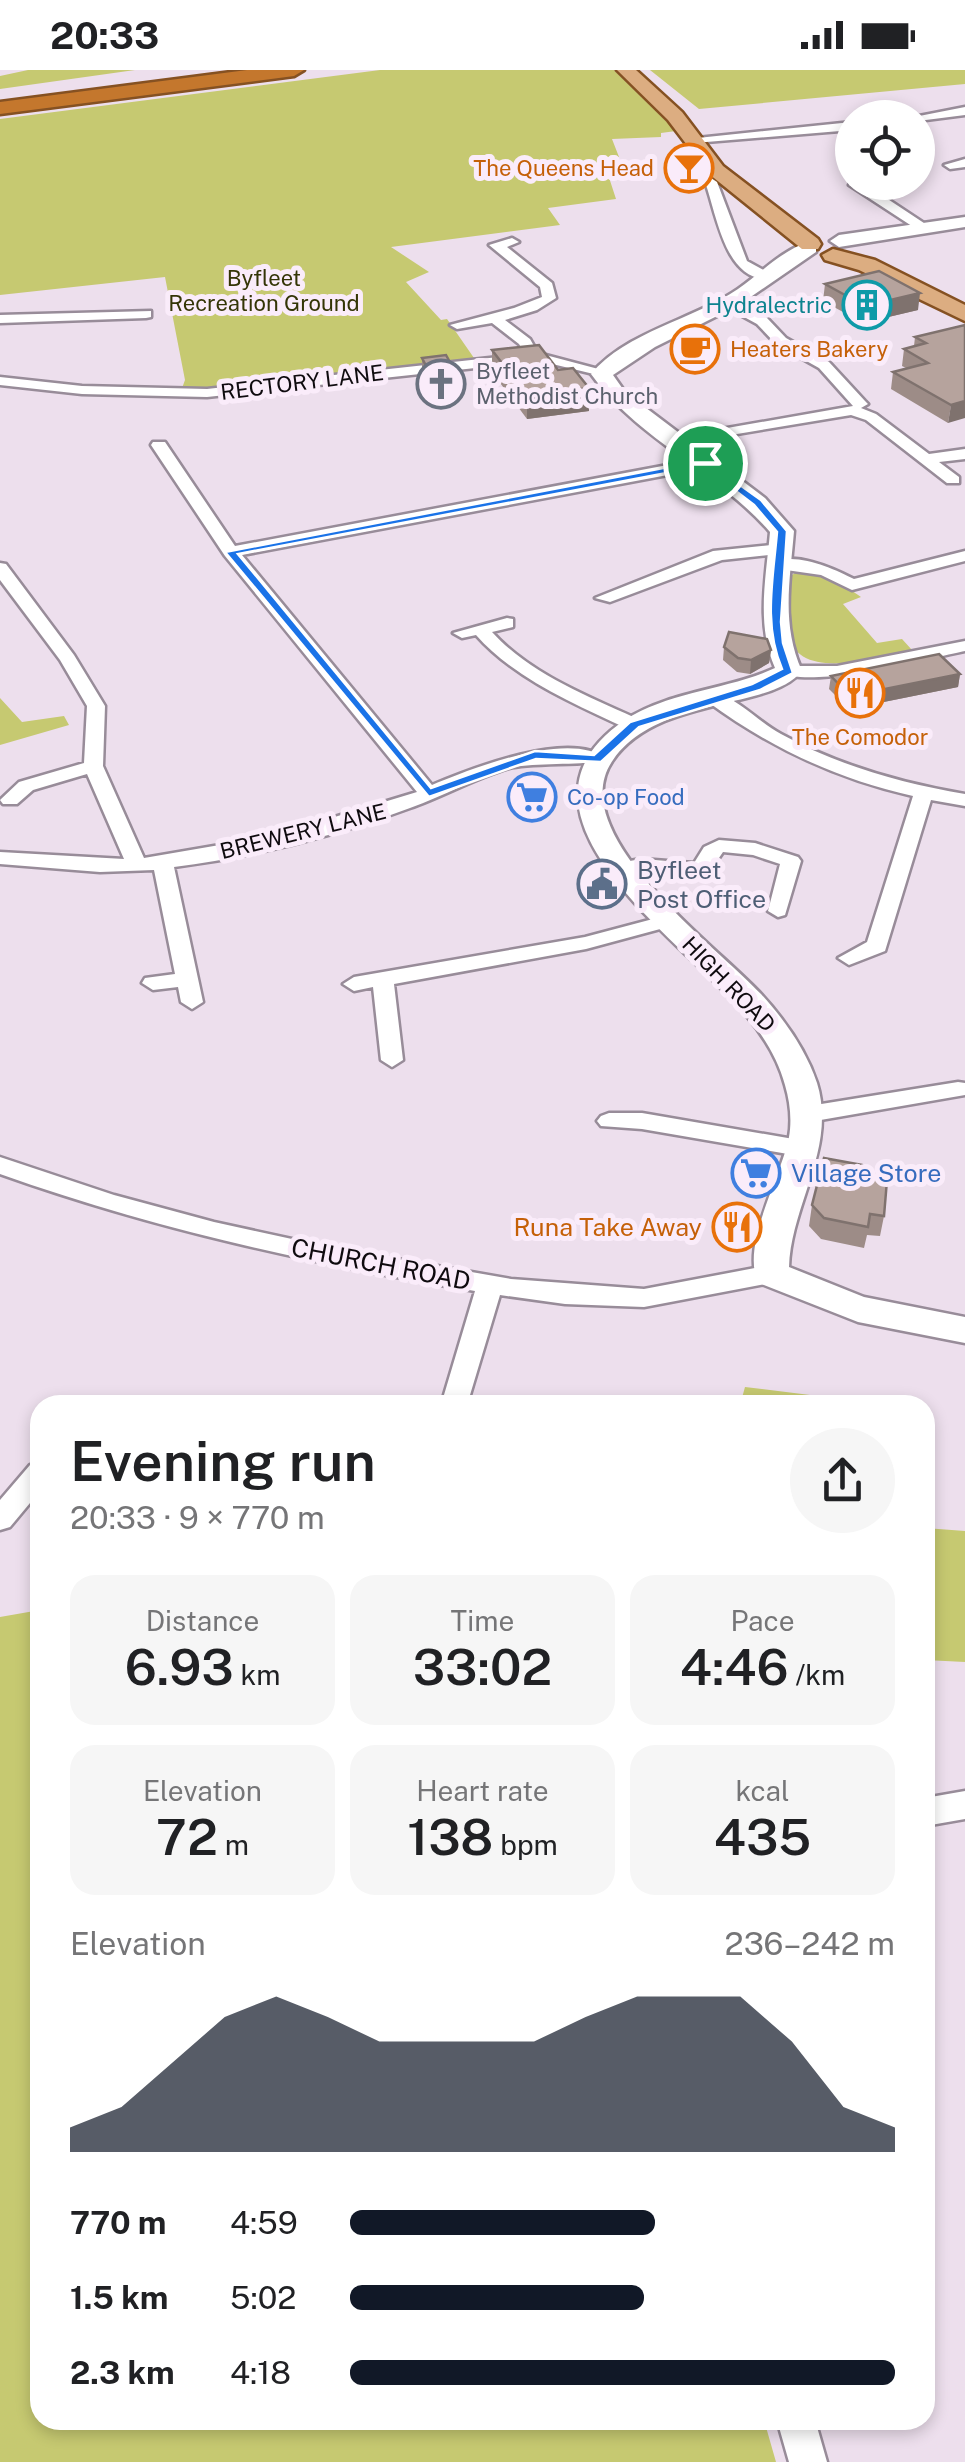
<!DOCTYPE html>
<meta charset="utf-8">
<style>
:root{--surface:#fff;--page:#f6f6f6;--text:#202124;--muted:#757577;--accent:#111827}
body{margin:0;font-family:"Public Sans",sans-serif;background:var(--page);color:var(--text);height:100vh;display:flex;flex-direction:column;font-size:38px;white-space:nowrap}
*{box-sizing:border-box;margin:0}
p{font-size:32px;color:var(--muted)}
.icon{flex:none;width:55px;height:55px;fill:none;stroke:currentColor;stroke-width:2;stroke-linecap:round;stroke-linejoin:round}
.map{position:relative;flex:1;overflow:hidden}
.details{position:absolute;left:30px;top:1325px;width:905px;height:1035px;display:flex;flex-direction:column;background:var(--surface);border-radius:30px;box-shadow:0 5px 15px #0003}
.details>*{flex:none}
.controls{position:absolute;left:835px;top:30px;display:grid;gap:20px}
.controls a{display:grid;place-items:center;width:100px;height:100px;border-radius:50%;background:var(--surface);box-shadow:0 5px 15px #0003;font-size:50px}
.pin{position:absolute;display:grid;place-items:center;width:85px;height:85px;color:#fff;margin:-42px;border:5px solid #fff;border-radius:50%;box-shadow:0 2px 10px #0007}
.round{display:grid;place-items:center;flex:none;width:105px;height:105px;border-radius:52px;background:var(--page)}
.headline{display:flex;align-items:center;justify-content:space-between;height:170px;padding:0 40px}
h1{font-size:55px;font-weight:600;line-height:75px}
.metrics{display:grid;grid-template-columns:repeat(3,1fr);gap:15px;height:170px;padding:10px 40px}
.metrics div{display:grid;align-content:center;border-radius:25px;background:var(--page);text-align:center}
.metrics b{font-size:50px;font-weight:600}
.metrics small{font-size:28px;font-weight:400}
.metrics p{font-size:28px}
.chart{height:280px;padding:20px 40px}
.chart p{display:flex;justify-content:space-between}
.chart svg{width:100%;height:180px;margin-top:10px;fill:var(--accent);opacity:.7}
ul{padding:0 40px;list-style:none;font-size:32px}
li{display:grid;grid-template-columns:160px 120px 1fr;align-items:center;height:75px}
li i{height:25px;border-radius:12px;background:var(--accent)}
.status{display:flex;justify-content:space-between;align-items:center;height:70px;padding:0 50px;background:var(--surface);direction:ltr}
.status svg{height:28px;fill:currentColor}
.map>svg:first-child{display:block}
.green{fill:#c6c971}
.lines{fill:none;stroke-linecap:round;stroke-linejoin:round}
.street-casing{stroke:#988c99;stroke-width:5}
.secondary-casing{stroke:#988c99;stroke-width:5}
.primary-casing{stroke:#855122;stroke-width:5}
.highway-casing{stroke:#855122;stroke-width:5}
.street{fill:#fff;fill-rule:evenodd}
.secondary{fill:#fff;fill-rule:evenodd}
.primary{fill:#dcad81;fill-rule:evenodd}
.highway{fill:#c4772d;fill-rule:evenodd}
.wall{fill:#9d8c87}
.shaded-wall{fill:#7f726e}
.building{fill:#b6a39d;stroke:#7f726e;stroke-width:2.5}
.route{fill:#1a73e8;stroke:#fff;stroke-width:2.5;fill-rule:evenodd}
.labels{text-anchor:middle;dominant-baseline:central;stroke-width:10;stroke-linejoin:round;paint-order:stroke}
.far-food-label{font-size:22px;fill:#c56008;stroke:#faecfa;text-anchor:end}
.far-park-label{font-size:22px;fill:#343506;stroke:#faecfa}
.far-culture-label{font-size:22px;fill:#0d838f;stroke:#faecfa;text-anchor:end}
.far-worship-label{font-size:22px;fill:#5b616d;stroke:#faecfa;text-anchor:start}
.far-street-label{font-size:22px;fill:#0f0b0f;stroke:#faecfa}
.far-shop-label{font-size:22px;fill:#366cbe;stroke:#faecfa;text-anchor:start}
.service-label{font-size:25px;fill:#4e5e75;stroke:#faecfa;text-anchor:start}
.shop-label{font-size:25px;fill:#366cbe;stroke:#faecfa;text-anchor:start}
.food-label{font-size:25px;fill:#c56008;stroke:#faecfa;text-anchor:end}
.street-label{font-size:25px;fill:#0f0b0f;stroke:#faecfa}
</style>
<div class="status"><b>20:33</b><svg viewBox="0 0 49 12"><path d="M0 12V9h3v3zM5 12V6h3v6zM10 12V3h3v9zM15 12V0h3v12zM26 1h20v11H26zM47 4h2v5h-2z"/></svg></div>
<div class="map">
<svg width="965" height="2392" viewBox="0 0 965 2392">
<rect width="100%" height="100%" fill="#eddfed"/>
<path class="green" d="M 28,0 L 135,0 L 0,19 L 0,6 Z
M 380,0 L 614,0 L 676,61 L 661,63 L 661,67 L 612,69 L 619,87 L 603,89 L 616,129 L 548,138 L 560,155 L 391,177 L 429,202 L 406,212 L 441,250 L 447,249 L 474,288 L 292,312 L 181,321 L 185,310 L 165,207 L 0,225 L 0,49 Z
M 650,0 L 965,0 L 965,14 L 699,39 Z
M 798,501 C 824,505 840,512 861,527 L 843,534 L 877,573 L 902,569 L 912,580 C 879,586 795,616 787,560 C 785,544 791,521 792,505 Z
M 0,628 L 22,652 L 64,646 L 69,655 L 0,675 Z
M 745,1317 L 890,1335 L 891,1335 L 740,1335 Z
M 925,1458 L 965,1461 L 965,1592 L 925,1590 Z
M 40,1540 L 40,2350 L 764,2350 L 776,2392 L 0,2392 L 0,1547 Z"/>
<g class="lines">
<g class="street-casing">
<path id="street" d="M 965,37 L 965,45 L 918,51 L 918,48 L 909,48 Z
M 852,52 L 852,60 L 694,73 L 688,69 Z
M 965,89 L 965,97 L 950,99 L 944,95 Z
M 711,108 L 717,112 L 747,191 L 769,203 L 769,209 C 725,211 717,145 705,112 Z
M 852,108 L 852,112 L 862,112 L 933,159 L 921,162 L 849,115 Z
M 512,168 L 519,172 L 507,177 L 552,213 L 556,228 L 537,240 L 505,250 L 530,269 L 538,283 L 606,301 L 606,307 L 540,291 L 207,327 L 82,324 L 0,315 L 0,307 L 82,316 L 207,319 L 525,284 L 519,274 L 492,253 L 457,259 L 450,255 L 514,238 L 542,227 L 540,217 L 489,175 Z
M 724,230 L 734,230 L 767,248 L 786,268 L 829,292 L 865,331 L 868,334 L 861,338 L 876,344 L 929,384 L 965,379 L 965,389 L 939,392 L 959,407 L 959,413 L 947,413 L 866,350 L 851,345 L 671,375 L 671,369 L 676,367 L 853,336 L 819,298 L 776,274 L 757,254 L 724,236 Z
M 151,241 L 151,247 L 146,248 L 0,253 L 0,245 Z
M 153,372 L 165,372 L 235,476 L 705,388 L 713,393 L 705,398 L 242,485 L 432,715 C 470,699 571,659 606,689 C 597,696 531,692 509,698 C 475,708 444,726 410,738 C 336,766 252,787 174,797 L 203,932 L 192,939 L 181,932 L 178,917 L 153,920 L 142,913 L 145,908 L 175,904 L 154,800 L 100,802 L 0,794 L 0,782 L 124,789 L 87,704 L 33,720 L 17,734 L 3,734 L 0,730 L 19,712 L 84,693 L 87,636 L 60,590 L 0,510 L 0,493 L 6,494 L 74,585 L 105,636 L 103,696 L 144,788 L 272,766 L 417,722 L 225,486 L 151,375 Z
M 781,474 L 789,479 L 787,483 L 722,490 L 610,532 L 595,528 L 713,481 Z
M 965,481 L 965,491 L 852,520 L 821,505 L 779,499 L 771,494 C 792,480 833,498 854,509 Z
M 507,548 L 513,549 L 513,557 L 492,562 C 531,605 590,627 642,651 L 642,659 L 628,659 C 575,634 516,610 476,565 L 462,568 L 453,563 Z
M 965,571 L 965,581 C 930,588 804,621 780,601 L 789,596 L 837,596 Z
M 715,622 C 738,629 759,652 781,664 C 839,696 901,713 965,724 L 965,736 L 931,730 L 885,881 L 849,895 L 838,888 L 867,872 L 913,726 C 837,709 771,678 708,632 L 708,624 Z
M 719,770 L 755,773 L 798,787 L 801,791 L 785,845 L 778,847 L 768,841 L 780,794 L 753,785 L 723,782 L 708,804 L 701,806 C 684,805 617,804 610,798 L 613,794 L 641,789 L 694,793 L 704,777 Z
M 668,845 L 679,851 L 675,855 L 586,879 L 394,914 L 403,990 L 392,997 L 381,990 L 373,917 L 354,921 L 343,914 L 354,907 L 585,867 Z
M 958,1012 L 965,1013 L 965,1025 L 809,1052 L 797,1044 L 809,1036 Z
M 609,1043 L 642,1043 L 805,1071 L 817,1079 L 805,1087 L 642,1059 L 601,1056 L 597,1051 L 601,1046 Z
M 0,1087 L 114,1125 L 214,1152 L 324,1176 L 511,1209 L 644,1219 L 771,1195 L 780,1198 L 784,1204 L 780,1210 L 771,1213 L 644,1237 L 565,1234 L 500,1225 L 467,1335 L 441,1335 L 475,1221 C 314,1194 154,1159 0,1104 Z
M 40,1391 L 40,1421 L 10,1457 L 0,1460 L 0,1430 L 30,1395 Z
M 965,1721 L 965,1749 L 925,1756 L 925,1728 Z
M 777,2350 L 815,2350 L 827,2392 L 789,2392 Z"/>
</g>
<g class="secondary-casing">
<path id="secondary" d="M 965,147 L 965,157 L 839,177 L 830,171 L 839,165 Z
M 809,172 L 816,174 L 816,182 L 739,235 L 655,277 L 613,305 L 625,322 L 765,428 L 794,461 C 790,511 781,554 802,601 C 770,641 659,625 613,690 C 561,763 718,877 761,924 C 784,949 806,980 817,1013 C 837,1078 791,1134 789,1197 L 864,1227 L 965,1247 L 965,1273 L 858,1252 L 759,1213 C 739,1179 782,1105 789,1067 C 792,1050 790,1032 785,1015 C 777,985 759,959 739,937 C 678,868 491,740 625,650 C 669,621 727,620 775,598 C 756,554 766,509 770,462 C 718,402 637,369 591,304 C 627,261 693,250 738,219 C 761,203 782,180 809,172 Z"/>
</g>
<g class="primary-casing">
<path id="primary" d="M 617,0 L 636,0 L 682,42 L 723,96 L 818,169 L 821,174 L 818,179 L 802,179 L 709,104 L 668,50 Z
M 833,179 L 875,190 L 965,235 L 965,251 L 859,200 L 825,190 L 822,185 Z"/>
</g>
<g class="highway-casing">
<path id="highway" d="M 247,0 L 304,0 L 294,6 L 0,44 L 0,32 Z"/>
</g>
<use href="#street" class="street"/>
<use href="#secondary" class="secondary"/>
<use href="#primary" class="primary"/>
<use href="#highway" class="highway"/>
</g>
<path class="wall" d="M 825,214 L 918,240 L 863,253 L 823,231 Z
M 965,255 L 948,353 L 891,319 L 893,302 L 906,298 L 902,296 L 904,279 L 914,276 L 915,267 Z
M 492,280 L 558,300 L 589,318 L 589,341 L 527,349 L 492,302 Z
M 422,288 L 458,329 L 433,332 L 422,310 Z
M 724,577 L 771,580 L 769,593 L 750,604 L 737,602 L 723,590 Z
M 960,604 L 958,617 L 849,639 L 829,619 L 831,606 Z
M 812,1135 L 884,1146 L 880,1166 L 867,1165 L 864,1178 L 821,1169 L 809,1156 Z"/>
<path class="shaded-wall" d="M 920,223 L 918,240 L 863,253 L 865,236 Z
M 458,307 L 458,329 L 433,332 L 433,309 Z
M 589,318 L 589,341 L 527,349 L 527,326 Z
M 965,331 L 965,348 L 948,353 L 951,335 Z
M 771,580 L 769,593 L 750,604 L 751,590 Z
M 960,604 L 958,617 L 849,639 L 850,626 Z"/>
<path class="building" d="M 879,201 L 920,223 L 865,236 L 825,214 Z
M 965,255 L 965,331 L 951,335 L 893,302 L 928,293 L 904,279 L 926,273 L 915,267 Z
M 539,275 L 558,300 L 573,298 L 589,318 L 527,326 L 492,280 Z
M 446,285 L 458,307 L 433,309 L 422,288 Z
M 729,562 L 767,569 L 771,580 L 751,590 L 738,588 L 724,577 Z
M 939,584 L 960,604 L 850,626 L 831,606 Z
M 824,1088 L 862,1095 L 875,1108 L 887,1110 L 884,1146 L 870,1144 L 868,1157 L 824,1148 L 812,1135 Z"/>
<path class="route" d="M 705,390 L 761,430 L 787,461 L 781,552 L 783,573 L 793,603 L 760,620 L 639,657 L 601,692 L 536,689 L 429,727 L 225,482 ZM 703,396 L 754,435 L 777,462 C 773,509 763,555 782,599 L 752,614 L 630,652 L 594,685 L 535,681 L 431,718 L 238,484 Z"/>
<defs>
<g id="bar-ring" transform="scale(2.5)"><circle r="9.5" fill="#faecfa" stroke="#e8710a" stroke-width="1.5"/><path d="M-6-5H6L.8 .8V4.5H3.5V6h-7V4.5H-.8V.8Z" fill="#e8710a"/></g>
<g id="building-ring" transform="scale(2.5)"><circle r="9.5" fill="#faecfa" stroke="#0f9aa8" stroke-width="1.5"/><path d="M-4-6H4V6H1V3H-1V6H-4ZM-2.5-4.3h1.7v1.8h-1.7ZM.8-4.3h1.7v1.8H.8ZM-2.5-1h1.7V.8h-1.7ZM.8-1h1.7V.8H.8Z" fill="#0f9aa8"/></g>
<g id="cafe-ring" transform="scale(2.5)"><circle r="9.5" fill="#faecfa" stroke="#e8710a" stroke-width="1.5"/><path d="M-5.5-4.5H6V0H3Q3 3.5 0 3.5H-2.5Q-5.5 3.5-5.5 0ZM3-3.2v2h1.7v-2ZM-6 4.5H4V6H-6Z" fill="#e8710a"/></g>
<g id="church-ring" transform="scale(2.5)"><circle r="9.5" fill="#faecfa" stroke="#6b7280" stroke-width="1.5"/><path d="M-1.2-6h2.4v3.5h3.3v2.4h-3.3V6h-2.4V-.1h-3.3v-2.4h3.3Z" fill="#6b7280"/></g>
<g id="restaurant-ring" transform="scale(2.5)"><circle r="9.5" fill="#faecfa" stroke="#e8710a" stroke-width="1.5"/><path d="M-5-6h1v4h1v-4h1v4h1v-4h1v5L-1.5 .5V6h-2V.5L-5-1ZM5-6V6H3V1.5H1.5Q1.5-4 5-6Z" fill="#e8710a"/></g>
<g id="supermarket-ring" transform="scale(2.5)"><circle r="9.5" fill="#faecfa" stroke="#3f7fe0" stroke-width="1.5"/><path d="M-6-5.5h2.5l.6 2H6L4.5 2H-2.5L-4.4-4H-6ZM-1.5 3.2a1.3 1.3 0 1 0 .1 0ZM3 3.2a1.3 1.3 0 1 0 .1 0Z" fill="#3f7fe0"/></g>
<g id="civic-ring" transform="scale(2.5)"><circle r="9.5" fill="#faecfa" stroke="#5c6f8a" stroke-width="1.5"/><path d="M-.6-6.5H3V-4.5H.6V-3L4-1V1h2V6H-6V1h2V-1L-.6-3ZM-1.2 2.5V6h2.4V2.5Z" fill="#5c6f8a"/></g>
</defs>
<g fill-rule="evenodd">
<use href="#bar-ring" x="689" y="98"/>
<use href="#building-ring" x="867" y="235"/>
<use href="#cafe-ring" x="695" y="279"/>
<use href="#church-ring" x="441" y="314"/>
<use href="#restaurant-ring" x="860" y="623"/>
<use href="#supermarket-ring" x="532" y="727"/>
<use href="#civic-ring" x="602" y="814"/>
<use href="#supermarket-ring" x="756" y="1103"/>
<use href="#restaurant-ring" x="737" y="1157"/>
</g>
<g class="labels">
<g class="far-food-label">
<text x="654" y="98">The Queens Head</text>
<text x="730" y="279" text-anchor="start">Heaters Bakery</text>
<text x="860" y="667" text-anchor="middle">The Comodor</text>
</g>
<g class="far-park-label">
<text x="264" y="208">Byfleet<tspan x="264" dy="25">Recreation Ground</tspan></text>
</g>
<g class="far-culture-label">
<text x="832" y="235">Hydralectric</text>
</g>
<g class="far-worship-label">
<text x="476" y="301">Byfleet<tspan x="476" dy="25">Methodist Church</tspan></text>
</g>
<g class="far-street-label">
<text transform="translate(302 312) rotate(-7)">RECTORY LANE</text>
<text transform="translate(303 761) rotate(-14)">BREWERY LANE</text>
<text transform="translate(729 914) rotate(46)">HIGH ROAD</text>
</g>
<g class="far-shop-label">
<text x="567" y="727">Co-op Food</text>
</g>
<g class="service-label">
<text x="637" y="800">Byfleet<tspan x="637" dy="29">Post Office</tspan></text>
</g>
<g class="shop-label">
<text x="791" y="1103">Village Store</text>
</g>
<g class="food-label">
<text x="702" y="1157">Runa Take Away</text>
</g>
<g class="street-label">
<text transform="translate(381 1194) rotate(11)">CHURCH ROAD</text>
</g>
</g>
</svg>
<div class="controls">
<a><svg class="icon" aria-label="locate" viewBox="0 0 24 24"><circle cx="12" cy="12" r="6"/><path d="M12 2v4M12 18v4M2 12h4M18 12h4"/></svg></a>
</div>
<div class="pin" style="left:705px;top:393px;background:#1e9e55"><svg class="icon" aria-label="arrive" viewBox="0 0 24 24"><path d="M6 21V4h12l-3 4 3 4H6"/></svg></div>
<section class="details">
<div class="headline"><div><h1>Evening run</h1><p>20:33 · 9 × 770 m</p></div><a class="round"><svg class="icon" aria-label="share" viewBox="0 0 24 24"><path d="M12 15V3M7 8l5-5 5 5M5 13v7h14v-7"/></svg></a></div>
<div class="metrics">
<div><p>Distance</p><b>6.93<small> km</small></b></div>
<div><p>Time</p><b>33:02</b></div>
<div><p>Pace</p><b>4:46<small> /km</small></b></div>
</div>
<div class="metrics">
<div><p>Elevation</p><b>72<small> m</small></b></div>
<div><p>Heart rate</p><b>138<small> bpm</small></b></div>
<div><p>kcal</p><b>435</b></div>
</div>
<div class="chart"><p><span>Elevation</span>236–242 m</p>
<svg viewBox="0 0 160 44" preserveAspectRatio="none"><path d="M0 44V38L10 33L20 22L30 11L40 6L50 11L60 17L70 17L80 17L90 17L100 11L110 6L120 6L130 6L140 17L150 33L160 38V44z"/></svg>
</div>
<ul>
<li><b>770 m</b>4:59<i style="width:56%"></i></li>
<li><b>1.5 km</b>5:02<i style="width:54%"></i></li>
<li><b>2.3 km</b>4:18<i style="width:100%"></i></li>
</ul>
</section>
</div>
